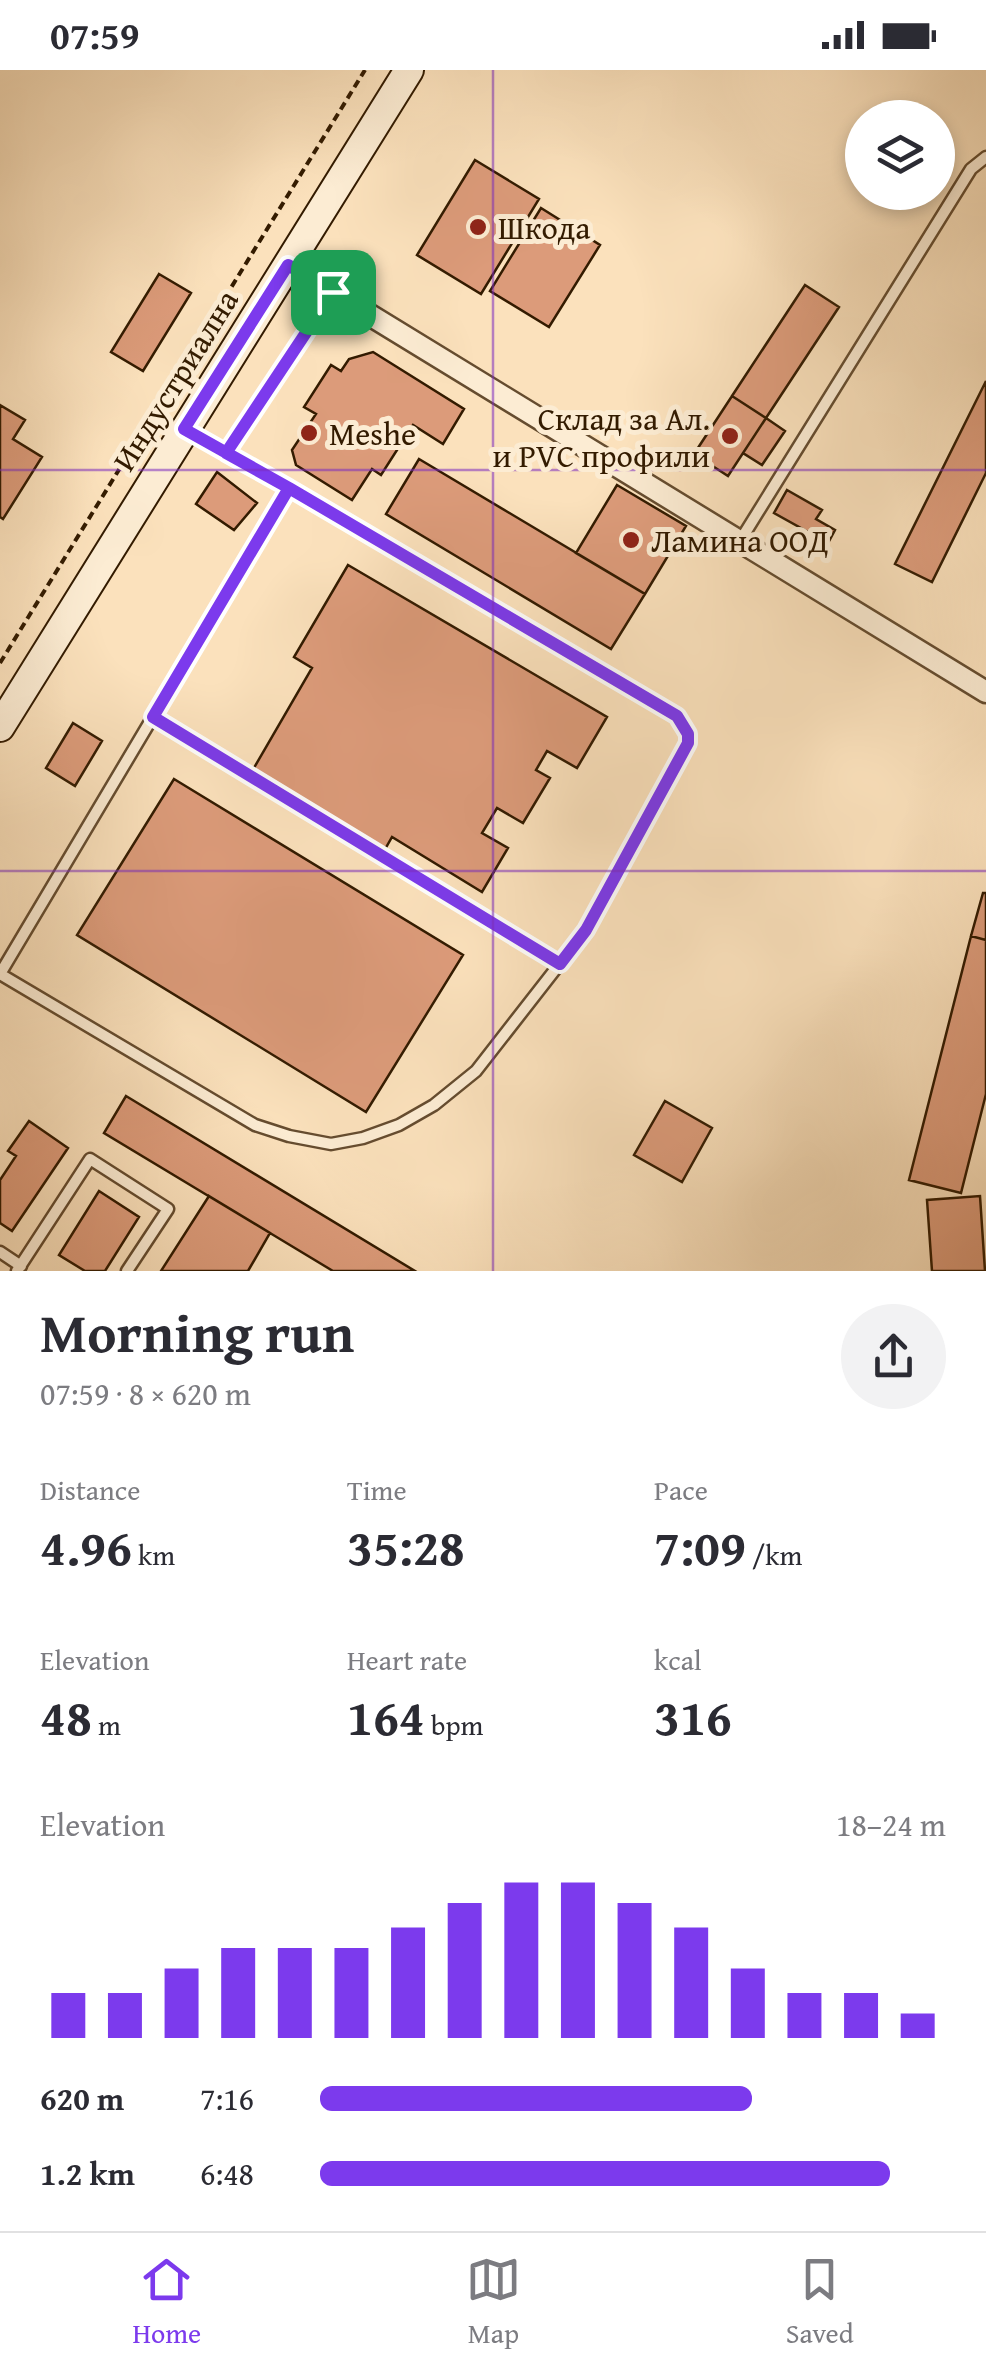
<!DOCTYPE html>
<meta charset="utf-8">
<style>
:root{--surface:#fff;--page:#f2f2f3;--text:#2b2b33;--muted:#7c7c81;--line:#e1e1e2;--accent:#7c3aed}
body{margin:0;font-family:"Gentium Book Plus",serif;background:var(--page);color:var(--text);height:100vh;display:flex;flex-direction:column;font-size:38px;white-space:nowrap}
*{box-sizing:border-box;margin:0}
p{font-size:32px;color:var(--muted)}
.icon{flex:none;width:55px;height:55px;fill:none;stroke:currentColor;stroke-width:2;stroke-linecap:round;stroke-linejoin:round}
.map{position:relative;height:1201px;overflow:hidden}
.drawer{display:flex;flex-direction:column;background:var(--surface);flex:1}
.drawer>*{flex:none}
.buttons{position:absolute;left:845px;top:30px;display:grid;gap:20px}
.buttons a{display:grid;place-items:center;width:110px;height:110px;border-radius:50%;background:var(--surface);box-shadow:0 5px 15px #0003;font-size:50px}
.pin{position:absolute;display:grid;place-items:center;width:85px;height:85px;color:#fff;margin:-42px;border-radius:20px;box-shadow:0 5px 15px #0006}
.round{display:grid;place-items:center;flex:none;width:105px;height:105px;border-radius:52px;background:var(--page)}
.head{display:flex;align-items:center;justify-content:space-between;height:170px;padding:0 40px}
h1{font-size:55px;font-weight:600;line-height:75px}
.metrics{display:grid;grid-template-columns:repeat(3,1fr);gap:15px;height:170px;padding:10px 40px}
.metrics div{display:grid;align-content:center}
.metrics b{font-size:50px;font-weight:600}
.metrics small{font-size:28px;font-weight:400}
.metrics p{font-size:28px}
.chart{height:280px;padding:20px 40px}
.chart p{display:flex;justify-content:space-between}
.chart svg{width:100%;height:180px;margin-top:10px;stroke:var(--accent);stroke-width:6}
ul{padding:0 40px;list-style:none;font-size:32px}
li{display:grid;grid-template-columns:160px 120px 1fr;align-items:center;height:75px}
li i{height:25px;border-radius:12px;background:var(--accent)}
.status{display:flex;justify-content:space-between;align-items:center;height:70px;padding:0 50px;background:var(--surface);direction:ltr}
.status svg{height:28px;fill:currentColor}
.tabs{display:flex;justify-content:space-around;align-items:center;height:140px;border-top:2px solid var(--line);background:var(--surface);font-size:28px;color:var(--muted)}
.tabs a{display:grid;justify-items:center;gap:5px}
.tabs .on{color:var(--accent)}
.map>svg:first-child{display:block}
.building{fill:#dc9b7a;stroke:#331b00;stroke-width:2.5}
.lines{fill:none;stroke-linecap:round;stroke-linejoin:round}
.lane-casing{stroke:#654c2f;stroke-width:15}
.street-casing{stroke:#654c2f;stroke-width:25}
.secondary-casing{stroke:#331b00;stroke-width:32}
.path{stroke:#331b00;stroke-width:4;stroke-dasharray:8 5;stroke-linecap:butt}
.lane{stroke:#fcecd3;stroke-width:10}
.street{stroke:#fcecd3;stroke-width:20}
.secondary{stroke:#fcecd3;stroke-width:28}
.route-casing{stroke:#fff;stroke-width:20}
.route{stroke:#7c3aed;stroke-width:12}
.grid{fill:none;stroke:#7b2cbf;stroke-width:2.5;stroke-opacity:0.55}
.poi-dot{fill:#8f2418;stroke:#fcecd3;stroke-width:4}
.labels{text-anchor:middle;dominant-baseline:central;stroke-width:10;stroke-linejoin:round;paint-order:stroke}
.poi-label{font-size:32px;fill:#331b00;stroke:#fcecd3;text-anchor:start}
.street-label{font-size:32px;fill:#331b00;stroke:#fcecd3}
</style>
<div class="status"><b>07:59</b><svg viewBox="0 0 49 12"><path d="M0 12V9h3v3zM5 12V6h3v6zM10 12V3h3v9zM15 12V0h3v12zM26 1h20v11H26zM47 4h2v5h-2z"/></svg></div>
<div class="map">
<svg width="986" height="1201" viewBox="0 0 986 1201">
<rect width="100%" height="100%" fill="#fbe1bc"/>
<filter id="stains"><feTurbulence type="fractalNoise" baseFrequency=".002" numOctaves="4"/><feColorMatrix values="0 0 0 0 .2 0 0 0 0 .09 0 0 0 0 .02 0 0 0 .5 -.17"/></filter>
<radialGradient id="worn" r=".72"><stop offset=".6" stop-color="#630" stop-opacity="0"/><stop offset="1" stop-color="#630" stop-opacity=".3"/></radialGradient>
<path class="building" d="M 475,90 L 539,129 L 481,224 L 417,185 Z
M 541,138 L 600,175 L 549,257 L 490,221 Z
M 159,204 L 191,223 L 143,301 L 111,282 Z
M 805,215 L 839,237 L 766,348 L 732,326 Z
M 373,282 L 464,339 L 443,374 L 413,355 L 381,405 L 372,399 L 352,430 L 296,395 L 292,380 L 316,344 L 304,337 L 331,295 L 341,301 L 349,289 Z
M 986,311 L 986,403 L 932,512 L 895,494 Z
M 732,326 L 766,348 L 728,406 L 694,384 Z
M 0,335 L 25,350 L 13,369 L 42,387 L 3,449 L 0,447 Z
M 766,348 L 785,361 L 762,395 L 743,383 Z
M 419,389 L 645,524 L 611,579 L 386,444 Z
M 217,402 L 257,433 L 234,460 L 196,434 Z
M 617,415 L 686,456 L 645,524 L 576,483 Z
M 787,420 L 822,440 L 816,449 L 835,460 L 828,473 L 774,443 Z
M 348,495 L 607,647 L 577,698 L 547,681 L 536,700 L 550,708 L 523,753 L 497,738 L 482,763 L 508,778 L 482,822 L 392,767 L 384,781 L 251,703 L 312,598 L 294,587 Z
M 73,653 L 102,671 L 75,716 L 46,698 Z
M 174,709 L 463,885 L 366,1042 L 77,865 Z
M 983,823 L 986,823 L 986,870 L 971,866 Z
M 971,866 L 986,870 L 986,1024 L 961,1123 L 909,1110 Z
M 126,1026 L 415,1201 L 333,1201 L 104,1063 Z
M 665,1031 L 712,1058 L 682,1112 L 634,1085 Z
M 29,1051 L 68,1078 L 12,1161 L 0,1153 L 0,1110 L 16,1086 L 8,1081 Z
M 99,1121 L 139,1147 L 105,1201 L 85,1201 L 59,1185 Z
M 209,1126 L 270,1163 L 248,1201 L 161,1201 Z
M 980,1126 L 985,1201 L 932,1201 L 927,1130 Z"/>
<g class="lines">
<g class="lane-casing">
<path id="lane" d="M 227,383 L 333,222
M 740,471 L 971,99 L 986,87
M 153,647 L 560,893
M 0,904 L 255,1055 L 289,1066 L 331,1074 L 363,1068 L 399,1055 L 434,1035 L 476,1001 L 586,860 L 688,673 L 689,664 L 677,646 L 188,361
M 0,904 L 289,418
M 0,1182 L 21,1196
M 17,1201 L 90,1089 L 168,1139 L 127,1201"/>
</g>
<g class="street-casing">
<path id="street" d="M 288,195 L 986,622"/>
</g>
<g class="secondary-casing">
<path id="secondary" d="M 0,657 L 409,0"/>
</g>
<path class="path" d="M 0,593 L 365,0"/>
<use href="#lane" class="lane"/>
<use href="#street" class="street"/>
<use href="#secondary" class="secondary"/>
</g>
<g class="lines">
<g class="route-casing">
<path id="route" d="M 333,222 L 226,383 L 289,418 L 677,646 L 688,664 L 688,673 L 586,860 L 560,894 L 153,647 L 289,418 L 184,359 L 288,195 L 333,222"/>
</g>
<use href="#route" class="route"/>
</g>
<path class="grid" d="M 493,0 L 493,1201M 0,400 L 986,400M 0,801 L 986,801"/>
<g class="poi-dot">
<circle cx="478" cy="157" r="10"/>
<circle cx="309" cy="363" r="10"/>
<circle cx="730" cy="366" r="10"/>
<circle cx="631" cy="470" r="10"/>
</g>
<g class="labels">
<g class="poi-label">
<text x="498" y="157">Шкода</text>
<text x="710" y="348" text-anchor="end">Склад за Ал.<tspan x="710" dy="37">и PVC профили</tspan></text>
<text x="329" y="363">Meshe</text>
<text x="651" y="470">Ламина ООД</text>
</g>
<g class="street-label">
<text transform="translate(175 310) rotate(-58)">Индустриална</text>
</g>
</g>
<rect width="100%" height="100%" filter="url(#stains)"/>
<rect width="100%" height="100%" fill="url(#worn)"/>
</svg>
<div class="buttons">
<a><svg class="icon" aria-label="layers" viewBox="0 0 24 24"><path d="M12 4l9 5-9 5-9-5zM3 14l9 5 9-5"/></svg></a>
</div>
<div class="pin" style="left:333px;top:222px;background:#1e9e55"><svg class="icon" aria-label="arrive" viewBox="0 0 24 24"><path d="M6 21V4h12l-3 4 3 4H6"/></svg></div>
</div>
<section class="drawer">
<div class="head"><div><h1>Morning run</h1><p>07:59 · 8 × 620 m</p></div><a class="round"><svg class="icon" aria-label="share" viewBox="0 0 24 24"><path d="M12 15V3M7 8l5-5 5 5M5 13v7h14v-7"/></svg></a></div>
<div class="metrics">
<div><p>Distance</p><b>4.96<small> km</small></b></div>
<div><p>Time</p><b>35:28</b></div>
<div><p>Pace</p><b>7:09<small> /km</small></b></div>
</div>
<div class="metrics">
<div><p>Elevation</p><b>48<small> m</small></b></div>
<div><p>Heart rate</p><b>164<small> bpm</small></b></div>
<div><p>kcal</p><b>316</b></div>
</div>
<div class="chart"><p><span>Elevation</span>18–24 m</p>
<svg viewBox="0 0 160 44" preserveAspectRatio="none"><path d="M5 44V33M15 44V33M25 44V27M35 44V22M45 44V22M55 44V22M65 44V17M75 44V11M85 44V6M95 44V6M105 44V11M115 44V17M125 44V27M135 44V33M145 44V33M155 44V38"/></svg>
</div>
<ul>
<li><b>620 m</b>7:16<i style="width:69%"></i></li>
<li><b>1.2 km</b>6:48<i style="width:91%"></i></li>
</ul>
</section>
<nav class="tabs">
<a class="on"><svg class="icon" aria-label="home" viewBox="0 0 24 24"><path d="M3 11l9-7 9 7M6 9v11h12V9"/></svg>Home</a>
<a><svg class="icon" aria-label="map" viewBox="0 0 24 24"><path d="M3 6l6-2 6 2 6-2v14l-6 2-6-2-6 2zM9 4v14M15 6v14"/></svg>Map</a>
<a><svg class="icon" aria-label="saved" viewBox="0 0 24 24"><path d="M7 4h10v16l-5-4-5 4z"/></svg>Saved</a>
</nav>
